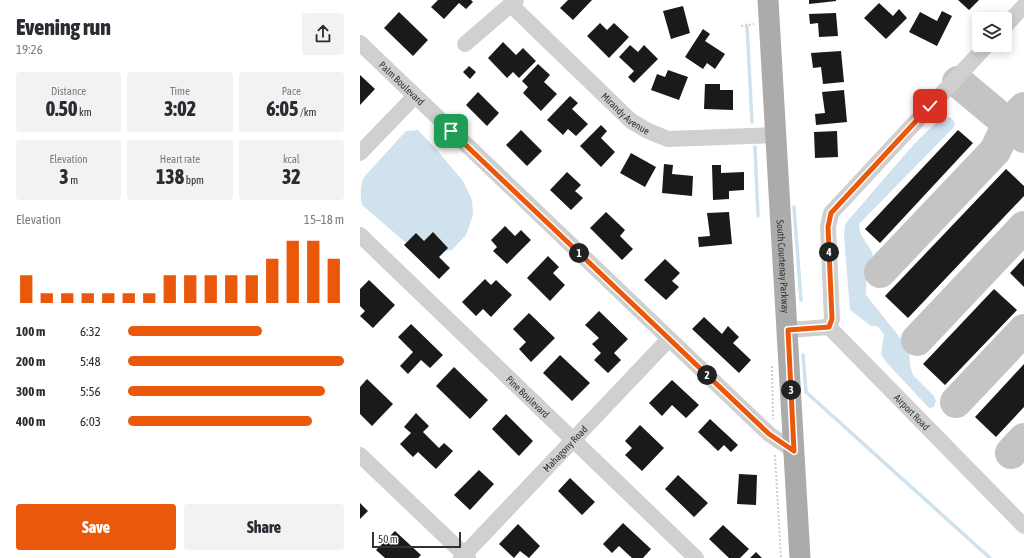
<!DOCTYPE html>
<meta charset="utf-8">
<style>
:root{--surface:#fff;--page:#f2f2f3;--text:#2b2b33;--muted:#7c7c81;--accent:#ea580c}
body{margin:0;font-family:"Asap Condensed",sans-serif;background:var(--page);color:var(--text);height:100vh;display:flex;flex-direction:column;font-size:15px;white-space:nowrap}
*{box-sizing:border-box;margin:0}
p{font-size:13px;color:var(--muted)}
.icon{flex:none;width:22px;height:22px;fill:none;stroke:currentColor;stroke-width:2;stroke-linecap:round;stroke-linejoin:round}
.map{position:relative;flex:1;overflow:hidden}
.drawer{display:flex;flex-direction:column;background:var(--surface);width:360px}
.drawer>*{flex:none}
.tools{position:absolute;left:612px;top:12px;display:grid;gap:8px}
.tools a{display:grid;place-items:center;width:40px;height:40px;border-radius:4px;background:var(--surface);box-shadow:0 2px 10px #0003;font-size:20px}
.scale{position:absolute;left:12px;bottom:10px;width:89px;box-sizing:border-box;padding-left:4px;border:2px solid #333;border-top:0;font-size:11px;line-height:14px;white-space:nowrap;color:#333;-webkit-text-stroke:3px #fff;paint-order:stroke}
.pin{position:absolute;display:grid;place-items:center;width:34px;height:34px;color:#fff;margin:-17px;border-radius:8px;box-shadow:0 2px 6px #0006}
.km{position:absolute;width:20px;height:20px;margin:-10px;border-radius:50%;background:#222;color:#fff;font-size:11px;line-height:20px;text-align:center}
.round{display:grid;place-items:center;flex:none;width:42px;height:42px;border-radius:4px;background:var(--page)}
.overview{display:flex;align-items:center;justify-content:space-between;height:68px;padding:0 16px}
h1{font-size:22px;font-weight:800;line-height:30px}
.stats{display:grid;grid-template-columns:repeat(3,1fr);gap:6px;height:68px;padding:4px 16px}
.stats div{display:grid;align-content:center;border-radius:4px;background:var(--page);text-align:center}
.stats b{font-size:20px;font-weight:800}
.stats small{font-size:11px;font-weight:400}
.stats p{font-size:11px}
.chart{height:112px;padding:8px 16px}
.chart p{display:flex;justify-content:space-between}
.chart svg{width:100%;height:72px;margin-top:4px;stroke:var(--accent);stroke-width:6}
.button{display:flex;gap:8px;margin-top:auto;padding:8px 16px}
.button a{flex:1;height:46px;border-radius:4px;background:var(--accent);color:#fff;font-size:16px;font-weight:800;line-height:46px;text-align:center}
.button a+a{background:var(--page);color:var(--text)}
ul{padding:0 16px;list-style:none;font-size:13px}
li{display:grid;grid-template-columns:64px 48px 1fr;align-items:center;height:30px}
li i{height:10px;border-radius:5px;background:var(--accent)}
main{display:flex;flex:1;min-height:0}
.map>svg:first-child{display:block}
.water{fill:#cfe2ee}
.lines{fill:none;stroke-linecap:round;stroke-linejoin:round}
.stream{stroke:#cfe2ee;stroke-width:3.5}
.taxiway{stroke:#c4c4c4;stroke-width:32}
.building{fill:#1a1a1a}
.path{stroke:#cdcdcd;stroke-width:2;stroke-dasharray:2 2;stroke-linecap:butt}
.minor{stroke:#d0d0d0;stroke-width:16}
.major{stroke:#ababab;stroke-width:21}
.route-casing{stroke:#fff;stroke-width:8}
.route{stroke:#ea580c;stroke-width:5}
.labels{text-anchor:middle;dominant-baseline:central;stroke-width:4;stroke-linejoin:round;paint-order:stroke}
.street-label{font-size:10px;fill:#333;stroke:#fff}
</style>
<main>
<section class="drawer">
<div class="overview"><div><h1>Evening run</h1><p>19:26</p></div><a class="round"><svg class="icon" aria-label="share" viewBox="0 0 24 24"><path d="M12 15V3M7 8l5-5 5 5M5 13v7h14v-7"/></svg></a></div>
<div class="stats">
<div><p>Distance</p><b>0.50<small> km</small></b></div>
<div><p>Time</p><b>3:02</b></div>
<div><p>Pace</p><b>6:05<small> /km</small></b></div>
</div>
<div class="stats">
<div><p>Elevation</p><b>3<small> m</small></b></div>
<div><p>Heart rate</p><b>138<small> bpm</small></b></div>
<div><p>kcal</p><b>32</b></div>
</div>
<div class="chart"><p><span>Elevation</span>15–18 m</p>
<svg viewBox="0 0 160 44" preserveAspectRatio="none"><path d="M5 44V27M15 44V38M25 44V38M35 44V38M45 44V38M55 44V38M65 44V38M75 44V27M85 44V27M95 44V27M105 44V27M115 44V27M125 44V17M135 44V6M145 44V6M155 44V17"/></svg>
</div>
<ul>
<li><b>100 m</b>6:32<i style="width:62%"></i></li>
<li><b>200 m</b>5:48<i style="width:100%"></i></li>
<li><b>300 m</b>5:56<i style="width:91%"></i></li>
<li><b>400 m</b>6:03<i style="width:85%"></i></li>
</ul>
<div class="button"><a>Save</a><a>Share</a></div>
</section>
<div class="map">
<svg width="664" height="558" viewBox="0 0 664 558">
<rect width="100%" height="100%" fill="#fff"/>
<path class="water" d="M 590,117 L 595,123 L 594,127 L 499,224 C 499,238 509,243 513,255 L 507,265 L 506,295 L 549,349 L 550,365 L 553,375 L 574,396 L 576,401 L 574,407 L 569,408 L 527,363 L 521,354 L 524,334 L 517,326 L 511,326 L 490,310 L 484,236 L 485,224 L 554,144 L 581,118 Z
M 58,130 L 76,149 L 103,181 L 112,200 L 113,215 L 106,235 L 92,250 L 65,254 L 44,241 L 2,205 C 0,196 0,185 4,177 L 46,131 Z"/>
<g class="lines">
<path class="stream" d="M 387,26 L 392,122
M 395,147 L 398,216
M 434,207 L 441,300
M 443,355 L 446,392 L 630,558"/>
<path class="taxiway" d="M 598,82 L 664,137
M 520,272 L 635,151 L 648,124 L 664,108
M 557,340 L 664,227
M 596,402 L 664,330
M 651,453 L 664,439"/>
</g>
<path class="building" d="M 78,0 L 111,0 L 113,2 L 106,9 L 99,3 L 84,19 L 71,7 Z
M 208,0 L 232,0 L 213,20 L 200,8 Z
M 449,0 L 476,0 L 476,1 L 449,4 Z
M 598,0 L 619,0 L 609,10 Z
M 519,3 L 533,16 L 539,9 L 547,18 L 526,39 L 504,18 Z
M 323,6 L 330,33 L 311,39 L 303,11 Z
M 582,11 L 592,16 L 577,46 L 549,32 L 560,12 L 577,21 Z
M 39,12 L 68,40 L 53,56 L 24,28 Z
M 476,13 L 478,36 L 459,37 L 458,23 L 450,24 L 449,14 Z
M 240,23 L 247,30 L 254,23 L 269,37 L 249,58 L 227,36 Z
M 343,29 L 350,34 L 345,41 L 365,54 L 355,69 L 347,63 L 343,69 L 325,57 Z
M 143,42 L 156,55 L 163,48 L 176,61 L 159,78 L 153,72 L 147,78 L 128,58 Z
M 270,45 L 278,52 L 284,45 L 298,59 L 274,83 L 268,77 L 274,71 L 259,57 Z
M 481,51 L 484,82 L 463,84 L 461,67 L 453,68 L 451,53 Z
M 178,64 L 190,75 L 184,82 L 197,94 L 181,111 L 163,93 L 168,87 L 162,81 Z
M 109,66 L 116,72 L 110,79 L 103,72 Z
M 308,70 L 328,77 L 319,100 L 291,90 L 297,74 L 305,77 Z
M 0,75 L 15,89 L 0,105 Z
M 345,84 L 360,84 L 360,90 L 373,90 L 373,110 L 344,109 Z
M 484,90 L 487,122 L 456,125 L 455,114 L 465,113 L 462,92 Z
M 118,92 L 139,113 L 127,126 L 106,105 Z
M 210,96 L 218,103 L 212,109 L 228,124 L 216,136 L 208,129 L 203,135 L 187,120 Z
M 241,125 L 247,131 L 241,138 L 255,152 L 241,167 L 220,146 Z
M 161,130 L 182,151 L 167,166 L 146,145 Z
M 598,130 L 613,143 L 520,243 L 505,229 Z
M 477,131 L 478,157 L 455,158 L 454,132 Z
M 271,153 L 296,167 L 285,187 L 260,173 Z
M 304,164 L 313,165 L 312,174 L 333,176 L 332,196 L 302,193 Z
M 352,165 L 361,165 L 361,173 L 384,172 L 384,190 L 369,191 L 369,199 L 353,200 Z
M 646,169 L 664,186 L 664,196 L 548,318 L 525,296 Z
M 207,172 L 221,185 L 215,191 L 223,198 L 211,210 L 190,190 Z
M 246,212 L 265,230 L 260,236 L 273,249 L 262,260 L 230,228 Z
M 369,212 L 372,244 L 339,247 L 338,237 L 350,236 L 347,213 Z
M 145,226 L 155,236 L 161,230 L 171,240 L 147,264 L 133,251 L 137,247 L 131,240 Z
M 73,232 L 88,248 L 79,257 L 90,268 L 79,279 L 44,245 L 56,233 L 64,241 Z
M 188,256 L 199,267 L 193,273 L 205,285 L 190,301 L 167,278 Z
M 664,258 L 664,287 L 650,273 Z
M 305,259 L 320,273 L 312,281 L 319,287 L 306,300 L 284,280 Z
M 125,279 L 131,285 L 136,280 L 152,295 L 131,317 L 123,309 L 116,316 L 102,302 Z
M 9,280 L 35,305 L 13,328 L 0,316 L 5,311 L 0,306 L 0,289 Z
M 634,289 L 657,310 L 585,385 L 563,364 Z
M 239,311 L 268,339 L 254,353 L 261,360 L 248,373 L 234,360 L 241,353 L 232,344 L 239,338 L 225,325 Z
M 169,313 L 195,338 L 171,362 L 159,349 L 166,342 L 153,329 Z
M 344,317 L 362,334 L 368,326 L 379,337 L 373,343 L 391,360 L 379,373 L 332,329 Z
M 51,324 L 83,355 L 70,368 L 61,360 L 48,374 L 40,366 L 53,352 L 38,337 Z
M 200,355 L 230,383 L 212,401 L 183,373 Z
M 664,364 L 664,407 L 636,437 L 615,417 Z
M 94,367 L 128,400 L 110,419 L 76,386 Z
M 7,379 L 33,404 L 12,426 L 0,414 L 0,387 Z
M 312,380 L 339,405 L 326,418 L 312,405 L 302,416 L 289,403 Z
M 56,413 L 69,426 L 63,432 L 79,448 L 84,443 L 93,451 L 76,469 L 58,452 L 53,457 L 40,444 L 51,433 L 44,427 Z
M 146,414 L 173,441 L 159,456 L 132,429 Z
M 350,419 L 378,445 L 371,452 L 364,445 L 358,451 L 338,432 Z
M 280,425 L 304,448 L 282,471 L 265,455 L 272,448 L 265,441 Z
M 119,470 L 134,484 L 110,510 L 94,495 Z
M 379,474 L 397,475 L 396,505 L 377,504 Z
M 318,475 L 348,503 L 334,517 L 305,489 Z
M 210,478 L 235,502 L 222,515 L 198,491 Z
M 0,503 L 8,511 L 0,519 Z
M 263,523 L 291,549 L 283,558 L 272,558 L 259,546 L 252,553 L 243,544 Z
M 158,524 L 180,546 L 169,558 L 160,551 L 154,558 L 139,544 Z
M 363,525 L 389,549 L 380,558 L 369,558 L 349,539 Z
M 35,531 L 61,555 L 58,558 L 25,558 L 16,550 Z
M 396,552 L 402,558 L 390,558 Z"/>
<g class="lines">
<path class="path" d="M 381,26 L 394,24
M 412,366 L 413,419
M 415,455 L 421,558"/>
<g class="minor">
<path id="s1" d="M 151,5 L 271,121 L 288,131 L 308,139 L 416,135"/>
<path d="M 645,26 L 664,6"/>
<path id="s2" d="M 0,43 L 409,434 L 434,451"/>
<path d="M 105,44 L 156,0"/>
<path d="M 0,153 L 55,96"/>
<path id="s3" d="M 0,235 L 336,558"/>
<path d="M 469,327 L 472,319 L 468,227 L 471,213 L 627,45"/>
<path id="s4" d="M 428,330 L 469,327 L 664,526"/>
<path d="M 0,455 L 108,558"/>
<path id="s5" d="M 101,558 L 309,339"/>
</g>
<path class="major" id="s6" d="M 408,0 L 440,558"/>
</g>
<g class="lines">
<g class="route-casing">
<path id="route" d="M 91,131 L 409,434 L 434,451 L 428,330 L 469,327 L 472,319 L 468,227 L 471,213 L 570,106"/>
</g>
<use href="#route" class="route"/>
</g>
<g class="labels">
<g class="street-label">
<text stroke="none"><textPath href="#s2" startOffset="58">Palm Boulevard</textPath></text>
<text stroke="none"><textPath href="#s1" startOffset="158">Mirandy Avenue</textPath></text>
<text stroke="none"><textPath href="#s6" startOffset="267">South Courtenay Parkway</textPath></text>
<text stroke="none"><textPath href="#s3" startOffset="233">Pine Boulevard</textPath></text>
<text stroke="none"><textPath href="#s4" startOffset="160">Airport Road</textPath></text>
<text stroke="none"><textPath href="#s5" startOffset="151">Mahagony Road</textPath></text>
</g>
</g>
</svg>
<div class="tools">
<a><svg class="icon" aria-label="layers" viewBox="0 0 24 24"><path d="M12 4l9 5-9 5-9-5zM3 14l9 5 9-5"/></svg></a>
</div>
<div class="scale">50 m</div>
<div class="pin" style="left:91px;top:131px;background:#1e9e55"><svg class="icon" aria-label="arrive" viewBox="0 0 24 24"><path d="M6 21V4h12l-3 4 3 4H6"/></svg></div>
<div class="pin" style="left:570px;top:106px;background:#d93025"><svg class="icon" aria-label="check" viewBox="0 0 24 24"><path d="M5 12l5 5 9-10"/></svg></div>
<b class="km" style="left:219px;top:253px">1</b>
<b class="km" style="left:347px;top:375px">2</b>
<b class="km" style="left:431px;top:390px">3</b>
<b class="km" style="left:469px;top:252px">4</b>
</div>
</main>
